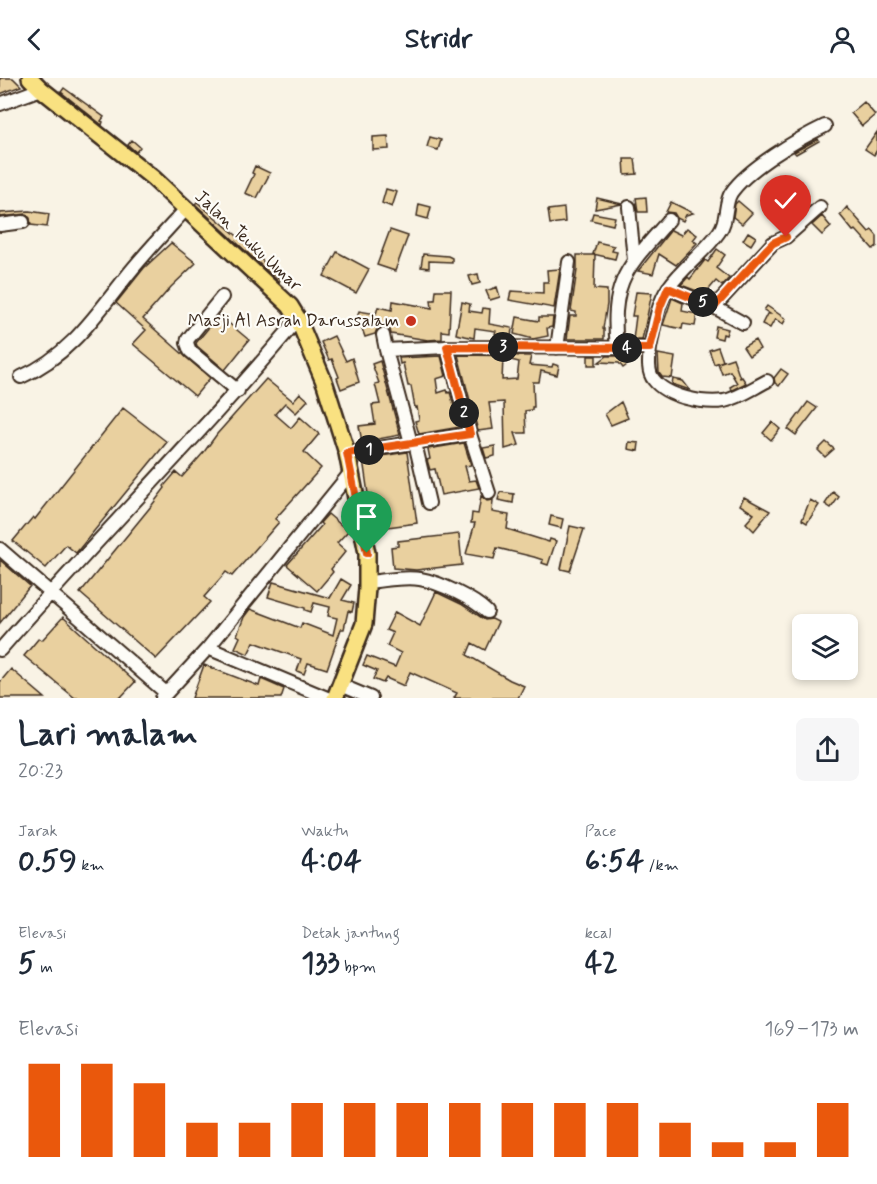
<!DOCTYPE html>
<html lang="id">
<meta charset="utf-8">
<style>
:root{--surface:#fff;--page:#f6f6f7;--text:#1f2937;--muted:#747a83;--accent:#ea580c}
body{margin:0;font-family:Mynerve,sans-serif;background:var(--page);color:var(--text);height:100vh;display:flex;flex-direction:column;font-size:22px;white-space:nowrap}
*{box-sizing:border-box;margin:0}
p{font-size:20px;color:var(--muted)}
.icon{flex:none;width:33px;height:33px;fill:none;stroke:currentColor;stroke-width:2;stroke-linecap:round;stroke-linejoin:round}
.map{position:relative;height:620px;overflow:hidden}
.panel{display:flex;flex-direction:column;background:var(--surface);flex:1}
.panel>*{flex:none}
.tools{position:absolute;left:792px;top:536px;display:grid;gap:12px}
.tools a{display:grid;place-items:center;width:66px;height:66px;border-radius:9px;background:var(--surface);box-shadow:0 3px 9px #0003;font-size:30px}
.pin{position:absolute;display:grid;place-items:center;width:51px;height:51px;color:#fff;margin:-62px -26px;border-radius:50% 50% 50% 0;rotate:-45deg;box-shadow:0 0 6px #0007}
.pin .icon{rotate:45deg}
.km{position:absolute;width:30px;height:30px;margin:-15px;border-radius:50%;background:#222;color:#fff;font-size:16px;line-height:30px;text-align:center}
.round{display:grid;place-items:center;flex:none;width:63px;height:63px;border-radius:9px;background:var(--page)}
.head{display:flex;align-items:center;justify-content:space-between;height:102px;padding:0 18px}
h1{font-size:33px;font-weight:800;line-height:45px}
.stats{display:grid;grid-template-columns:repeat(3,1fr);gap:9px;height:102px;padding:6px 18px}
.stats div{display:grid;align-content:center}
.stats b{font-size:30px;font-weight:800}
.stats small{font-size:16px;font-weight:400}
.stats p{font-size:16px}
.chart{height:168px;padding:12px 18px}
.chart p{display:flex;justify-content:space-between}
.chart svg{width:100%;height:108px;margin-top:6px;stroke:var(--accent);stroke-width:6}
header{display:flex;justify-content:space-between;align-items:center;height:78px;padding:0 18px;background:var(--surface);font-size:27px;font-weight:800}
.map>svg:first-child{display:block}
.building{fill:#e9d09f;stroke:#3b2a1e;stroke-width:1.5;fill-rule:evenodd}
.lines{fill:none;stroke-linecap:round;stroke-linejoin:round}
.minor-casing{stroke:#3b2a1e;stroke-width:16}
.major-casing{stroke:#3b2a1e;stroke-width:20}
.minor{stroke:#fdfcf7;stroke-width:12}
.major{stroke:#f9e181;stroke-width:15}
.route-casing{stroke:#fff;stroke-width:12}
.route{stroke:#ea580c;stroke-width:8}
.poi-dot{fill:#c8321e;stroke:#fdfcf7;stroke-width:2}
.labels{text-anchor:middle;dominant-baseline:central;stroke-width:4.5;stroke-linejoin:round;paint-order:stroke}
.street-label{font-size:18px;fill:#3b2a1e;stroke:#fdfcf7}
.poi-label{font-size:18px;fill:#3b2a1e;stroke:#fdfcf7;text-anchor:end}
</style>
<header><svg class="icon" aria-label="back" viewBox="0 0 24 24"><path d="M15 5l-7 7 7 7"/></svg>Stridr<svg class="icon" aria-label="person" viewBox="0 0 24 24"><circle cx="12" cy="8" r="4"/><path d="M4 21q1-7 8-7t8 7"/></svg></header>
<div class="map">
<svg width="877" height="620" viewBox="0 0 877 620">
<rect width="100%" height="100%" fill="#f9f3e5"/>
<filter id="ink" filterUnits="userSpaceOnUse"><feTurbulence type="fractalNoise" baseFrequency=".0167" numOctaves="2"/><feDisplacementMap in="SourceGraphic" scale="12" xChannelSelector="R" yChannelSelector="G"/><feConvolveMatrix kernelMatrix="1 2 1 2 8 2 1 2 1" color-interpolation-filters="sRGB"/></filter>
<g filter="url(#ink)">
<path class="building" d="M 0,0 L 13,0 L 21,8 L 0,16 Z
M 64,10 L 104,39 L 101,43 L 103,44 L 102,47 L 61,14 Z
M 864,24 L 875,37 L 862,48 L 851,35 Z
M 877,54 L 877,72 L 874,77 L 865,71 Z
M 388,58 L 389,71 L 373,72 L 373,59 Z
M 430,59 L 441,62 L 438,72 L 427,69 Z
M 818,61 L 819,63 L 796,76 L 794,74 Z
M 132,62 L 140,69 L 136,74 L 128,67 Z
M 624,81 L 635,81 L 637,96 L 625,97 Z
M 255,88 L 270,95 L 257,120 L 245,115 L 254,96 L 252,95 Z
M 386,111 L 397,114 L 392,129 L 382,125 Z
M 646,119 L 647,134 L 638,134 L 636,120 Z
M 597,120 L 622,126 L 595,131 Z
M 738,123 L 752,135 L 742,146 L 733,139 L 735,126 Z
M 197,124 L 249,168 L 280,202 L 279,204 L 195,126 Z
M 671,124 L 693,135 L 686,137 L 683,143 L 677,140 L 674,135 L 666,134 Z
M 419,126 L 431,129 L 428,141 L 417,138 Z
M 847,129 L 869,154 L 872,152 L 877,158 L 877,168 L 873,171 L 856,152 L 853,153 L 840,137 Z
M 564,130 L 565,144 L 550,146 L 548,132 Z
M 29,133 L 49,136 L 47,149 L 31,147 L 30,140 L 26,136 L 0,139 L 0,135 Z
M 593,135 L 615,139 L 613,147 L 591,142 Z
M 822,138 L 831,149 L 822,157 L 812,147 Z
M 687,150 L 697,157 L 693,162 L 697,165 L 676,187 L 659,176 L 653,196 L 638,193 L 671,152 L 681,157 Z
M 390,152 L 408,158 L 395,193 L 377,187 Z
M 748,154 L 756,159 L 751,167 L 743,162 Z
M 597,164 L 614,168 L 612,173 L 617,174 L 615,181 L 593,176 Z
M 171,165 L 196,185 L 171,209 L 143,241 L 210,300 L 195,318 L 133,266 L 146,252 L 116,225 L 144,190 Z
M 717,171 L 725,177 L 716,190 L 729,200 L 722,208 L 716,203 L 705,216 L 681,207 L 688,199 L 690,201 L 705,182 L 708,184 Z
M 337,174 L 369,191 L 356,215 L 324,198 Z
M 423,176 L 448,178 L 452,180 L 452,184 L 429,183 L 429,190 L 421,189 Z
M 577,177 L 595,177 L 594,211 L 607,212 L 607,226 L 603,251 L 604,251 L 604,261 L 567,261 L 570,238 L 576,238 L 576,234 L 571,233 L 577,192 Z
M 560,191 L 554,230 L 509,222 L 511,213 L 543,215 L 543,204 L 548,204 L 547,192 Z
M 478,196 L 480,205 L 472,207 L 469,198 Z
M 497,209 L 500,219 L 490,222 L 486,213 Z
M 436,212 L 451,212 L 449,254 L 442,253 L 442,261 L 428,262 L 391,256 L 390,251 L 382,249 L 377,251 L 375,256 L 365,259 L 359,242 L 357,241 L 359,233 L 376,236 L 378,229 L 392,232 L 393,223 L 432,230 L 431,222 L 435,222 Z
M 636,214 L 652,215 L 642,262 L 633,262 L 636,238 L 632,238 Z
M 672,220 L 683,225 L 682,233 L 697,236 L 695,248 L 683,246 L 682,251 L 663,247 Z
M 462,224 L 470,226 L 469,233 L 482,235 L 483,230 L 490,231 L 489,246 L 512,250 L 511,259 L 495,256 L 496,253 L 475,250 L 474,260 L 456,256 Z
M 767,228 L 786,241 L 783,246 L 775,241 L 770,250 L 762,246 L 767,236 L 770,236 L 764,232 Z
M 219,237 L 249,262 L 225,292 L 197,268 L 196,265 Z
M 517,239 L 539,243 L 539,239 L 553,239 L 552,249 L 547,250 L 548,258 L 533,261 L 514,256 Z
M 716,248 L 728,251 L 726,257 L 723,256 L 722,261 L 714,259 Z
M 334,258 L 346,283 L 352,280 L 359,304 L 341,311 L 337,300 L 339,299 L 332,281 L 329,282 L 321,264 Z
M 755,262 L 760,271 L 749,278 L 743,269 Z
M 718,269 L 723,283 L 714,286 L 709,272 Z
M 658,276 L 675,279 L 672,300 L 662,299 L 659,295 Z
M 458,277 L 531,278 L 529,287 L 552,289 L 553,286 L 559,288 L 557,297 L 541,293 L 539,304 L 533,304 L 534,329 L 532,329 L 532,332 L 525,333 L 526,355 L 515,355 L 519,367 L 505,371 L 504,324 L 489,325 L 493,351 L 478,353 ZM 503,280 L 519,284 L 517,301 L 502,302 Z
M 441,278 L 446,298 L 436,301 L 438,315 L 447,312 L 448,315 L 450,314 L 460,349 L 419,356 L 415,343 L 419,342 L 417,329 L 415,330 L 411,308 L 408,308 L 403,285 L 400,286 L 399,280 Z
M 588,278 L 596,278 L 596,287 L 588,287 Z
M 607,278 L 637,278 L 638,279 L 623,290 L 619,285 L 599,284 Z
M 733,280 L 740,300 L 742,299 L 746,305 L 732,312 L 730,309 L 737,305 L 730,293 L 722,296 L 718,285 Z
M 380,283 L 400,357 L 362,364 L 359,348 L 375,346 L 372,327 L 380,326 L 375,306 L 379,305 L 372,286 Z
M 781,291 L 788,296 L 779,308 L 775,305 L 774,300 Z
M 266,301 L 293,323 L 300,315 L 308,322 L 296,335 L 285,325 L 275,336 L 291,350 L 300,339 L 319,356 L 304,374 L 321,390 L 275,441 L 279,444 L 246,482 L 232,498 L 226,494 L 204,519 L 210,524 L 156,581 L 80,515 L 152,427 L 165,410 L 164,408 L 176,394 L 182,399 L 204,374 L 217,356 Z
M 673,301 L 683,303 L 690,312 L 672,306 Z
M 621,324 L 628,340 L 611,347 L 605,336 Z
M 808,324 L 817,330 L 796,357 L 788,351 Z
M 123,330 L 167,364 L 76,475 L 66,467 L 46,490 L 13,463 L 33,439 L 35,441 Z
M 772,344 L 780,351 L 771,362 L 763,355 Z
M 629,364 L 639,365 L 638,373 L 628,371 Z
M 826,364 L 834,371 L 825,379 L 818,372 Z
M 464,365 L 471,387 L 465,388 L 469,403 L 476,402 L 479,410 L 441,417 L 435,391 L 430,392 L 427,382 L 430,381 L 428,371 Z
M 495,368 L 495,378 L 486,380 L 483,370 Z
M 407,374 L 417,445 L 373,451 L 363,381 Z
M 500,414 L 514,416 L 513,425 L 498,422 Z
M 833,414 L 839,419 L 831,430 L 825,426 Z
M 481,418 L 487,423 L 493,422 L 492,434 L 509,437 L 507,451 L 549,464 L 550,461 L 556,463 L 548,487 L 542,485 L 543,482 L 534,479 L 497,470 L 494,481 L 466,476 L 475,445 L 471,445 L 472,435 L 478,436 Z
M 744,419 L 770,433 L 754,453 L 746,445 L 754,436 L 740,427 Z
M 810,422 L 819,427 L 807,445 L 802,442 Z
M 328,436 L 348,453 L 337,465 L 346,473 L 331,491 L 333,494 L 317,513 L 287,487 L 322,447 L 320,445 Z
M 551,438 L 563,441 L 561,450 L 549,447 Z
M 570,448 L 584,451 L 570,493 L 561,491 Z
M 459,456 L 462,487 L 416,492 L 393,490 L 391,469 L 398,468 L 398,463 Z
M 0,482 L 30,508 L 0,545 Z
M 341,501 L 351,507 L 342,522 L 354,525 L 352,534 L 348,533 L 344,551 L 341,551 L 327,591 L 308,585 L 304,596 L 297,593 L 301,581 L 254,564 L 248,576 L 235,570 L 240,559 L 237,557 L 244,539 L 250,531 L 300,550 L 302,545 L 333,557 L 337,540 L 328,538 L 330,529 L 314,525 L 311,534 L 305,532 L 305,530 L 268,519 L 273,504 L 330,520 Z
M 436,514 L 461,526 L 485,542 L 492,541 L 498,544 L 485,572 L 472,565 L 467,577 L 510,602 L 524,608 L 518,620 L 454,620 L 457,615 L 410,594 L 404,608 L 386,600 L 383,605 L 373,601 L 377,593 L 363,587 L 367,578 L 395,589 L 401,575 L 387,568 L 393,555 L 386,552 L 395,534 L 420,548 Z
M 63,539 L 135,604 L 120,620 L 75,620 L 24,578 L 39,560 L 42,562 Z
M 204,587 L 259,608 L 261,601 L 284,611 L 281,620 L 192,620 Z
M 11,591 L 45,620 L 0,620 L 0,604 Z"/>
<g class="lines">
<g class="minor-casing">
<path id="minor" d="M 0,26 L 41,11
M 629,129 L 634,182
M 0,147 L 23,144
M 668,210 L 714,229 L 743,245
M 222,219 L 188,261 L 187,265 L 190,273 L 238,313
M 714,229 L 773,165 L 786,159 L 820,129
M 383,257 L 386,272
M 557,270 L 569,184
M 617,270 C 610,202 627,190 669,142
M 650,270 C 649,280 647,294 654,302 C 667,319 704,326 724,323 C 739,320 753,310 767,303
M 21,299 C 70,278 98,234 130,194 C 148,172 167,152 186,131
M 470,356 L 489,415
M 411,365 L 386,272 L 447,269
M 415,365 L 429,425
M 347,375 L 470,356 L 447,269 L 650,270 C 654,251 657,225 669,209 C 683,189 705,174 719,154 C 728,143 724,126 731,115 C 748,90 798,61 825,48
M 0,471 L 166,615
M 367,504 C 384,503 403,498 420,501 C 439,504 474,521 487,534
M 208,570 L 327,620
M 0,572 C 97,460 203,355 298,241
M 340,607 L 371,620
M 162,620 L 208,570 L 351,394"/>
</g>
<g class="major-casing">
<path id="major" d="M 30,0 L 41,11 L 153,100 L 290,228 L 298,241 L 325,306 L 347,375 L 367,475 L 367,510 L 364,546 L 335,620"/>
</g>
<use href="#minor" class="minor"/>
<use href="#major" class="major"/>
</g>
</g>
<g class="lines" filter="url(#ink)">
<g class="route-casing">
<path id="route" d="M 367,475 L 347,375 L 470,356 L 447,269 L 650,270 L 660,229 L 668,210 L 714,229 L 767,171 L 773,165 L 786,159"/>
</g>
<use href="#route" class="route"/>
</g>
<circle class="poi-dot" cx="411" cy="243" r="6"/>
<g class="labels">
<g class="street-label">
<text transform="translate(248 163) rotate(43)">Jalan Teuku Umar</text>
</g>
<g class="poi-label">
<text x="399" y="243">Masji Al Asrah Darussalam</text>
</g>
</g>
</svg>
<div class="tools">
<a><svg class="icon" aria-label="layers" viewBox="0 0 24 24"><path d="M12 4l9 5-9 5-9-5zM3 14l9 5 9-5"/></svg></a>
</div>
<div class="pin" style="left:367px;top:475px;background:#1e9e55"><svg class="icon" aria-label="arrive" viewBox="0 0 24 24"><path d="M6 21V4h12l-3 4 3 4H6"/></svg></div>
<div class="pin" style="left:786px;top:159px;background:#d93025"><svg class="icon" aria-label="check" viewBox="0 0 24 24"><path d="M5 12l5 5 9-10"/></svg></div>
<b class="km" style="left:369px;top:372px">1</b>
<b class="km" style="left:464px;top:335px">2</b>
<b class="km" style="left:503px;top:269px">3</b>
<b class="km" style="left:627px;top:270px">4</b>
<b class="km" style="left:703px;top:224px">5</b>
</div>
<section class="panel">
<div class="head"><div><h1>Lari malam</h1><p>20:23</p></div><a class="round"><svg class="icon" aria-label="share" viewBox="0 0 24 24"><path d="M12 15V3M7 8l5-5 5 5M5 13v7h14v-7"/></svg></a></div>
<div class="stats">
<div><p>Jarak</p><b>0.59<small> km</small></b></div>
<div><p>Waktu</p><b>4:04</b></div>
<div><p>Pace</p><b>6:54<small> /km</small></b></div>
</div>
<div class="stats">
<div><p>Elevasi</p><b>5<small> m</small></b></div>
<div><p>Detak jantung</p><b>133<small> bpm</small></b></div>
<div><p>kcal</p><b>42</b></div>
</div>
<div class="chart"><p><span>Elevasi</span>169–173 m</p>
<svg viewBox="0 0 160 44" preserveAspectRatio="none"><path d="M5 44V6M15 44V6M25 44V14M35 44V30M45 44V30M55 44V22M65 44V22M75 44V22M85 44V22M95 44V22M105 44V22M115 44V22M125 44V30M135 44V38M145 44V38M155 44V22"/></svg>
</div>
</section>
